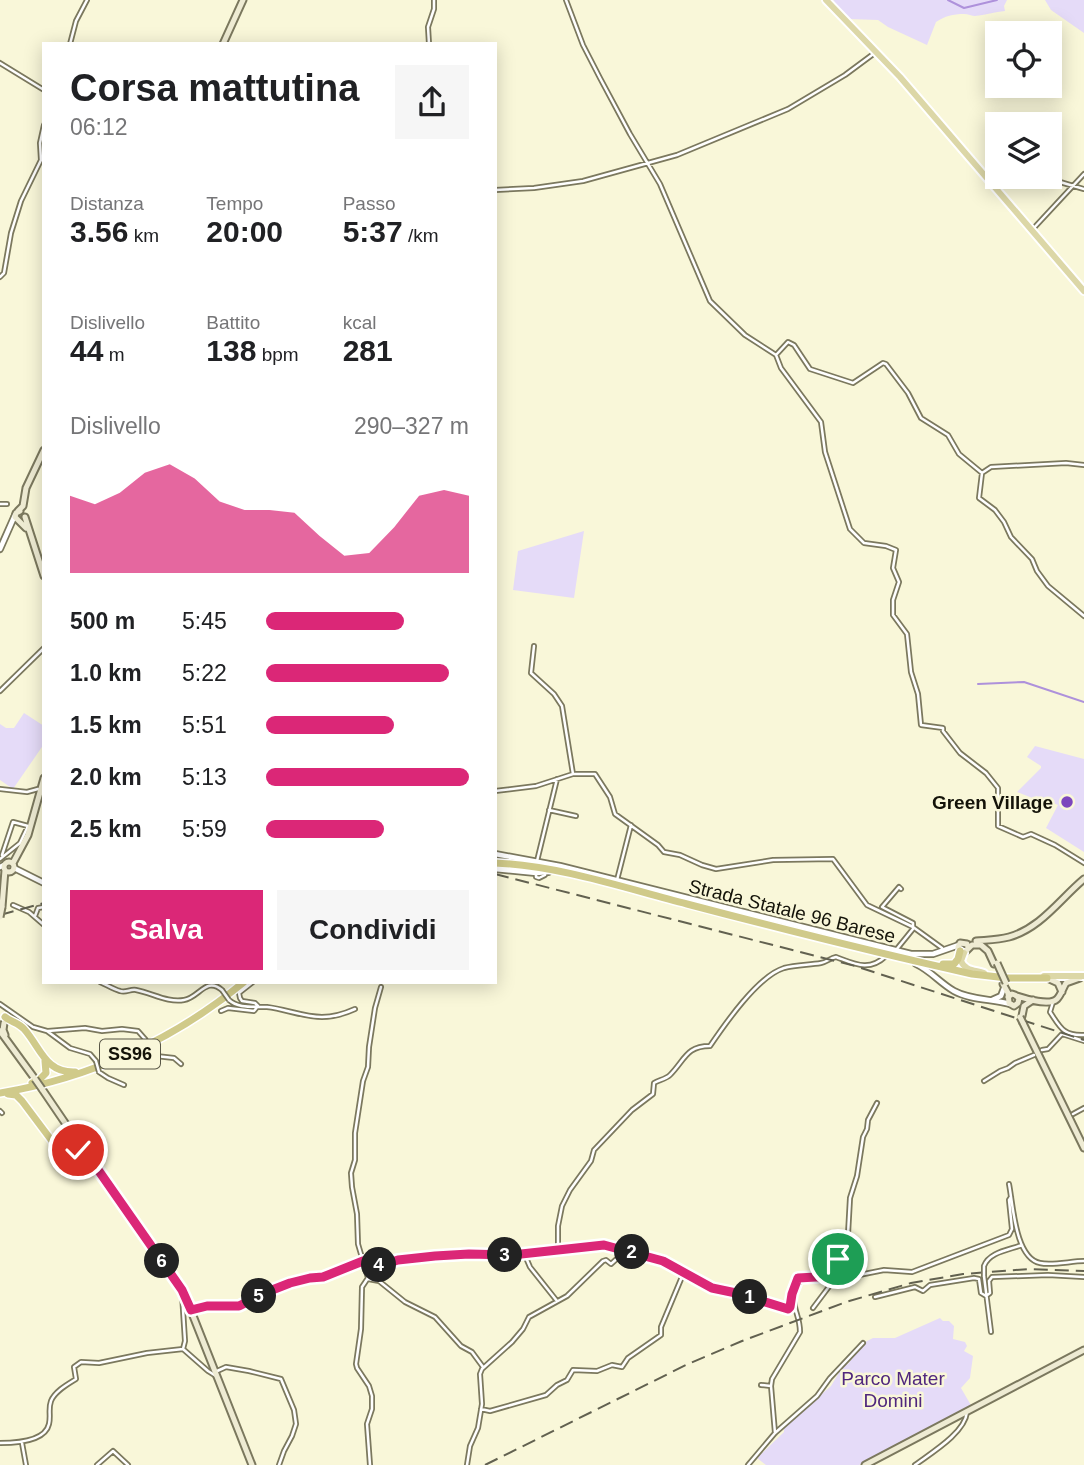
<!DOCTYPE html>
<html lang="it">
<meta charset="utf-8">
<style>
:root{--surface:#fff;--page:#f6f6f6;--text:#202124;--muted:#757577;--accent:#db2777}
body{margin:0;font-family:Helvetica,sans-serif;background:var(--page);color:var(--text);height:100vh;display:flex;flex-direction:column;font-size:26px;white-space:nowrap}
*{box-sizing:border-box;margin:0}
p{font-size:23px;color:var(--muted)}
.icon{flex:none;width:38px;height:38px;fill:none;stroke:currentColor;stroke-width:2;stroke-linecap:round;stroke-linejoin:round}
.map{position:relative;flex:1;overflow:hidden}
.panel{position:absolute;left:42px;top:42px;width:455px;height:942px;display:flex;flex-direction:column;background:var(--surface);border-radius:0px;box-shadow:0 4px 18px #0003}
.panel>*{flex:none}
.controls{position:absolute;left:985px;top:21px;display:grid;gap:14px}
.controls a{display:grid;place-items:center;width:77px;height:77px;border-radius:0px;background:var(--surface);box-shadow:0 4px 18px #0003;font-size:35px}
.pin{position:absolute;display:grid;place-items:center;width:60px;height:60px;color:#fff;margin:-30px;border:4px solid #fff;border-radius:50%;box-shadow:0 2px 7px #0007}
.km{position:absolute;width:35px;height:35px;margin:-18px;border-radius:50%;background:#222;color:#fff;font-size:19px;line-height:35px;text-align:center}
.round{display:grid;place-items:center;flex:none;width:74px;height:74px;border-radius:0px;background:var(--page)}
.summary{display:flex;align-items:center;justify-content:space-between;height:119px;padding:0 28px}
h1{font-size:38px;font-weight:800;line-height:52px}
.stats{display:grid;grid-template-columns:repeat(3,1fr);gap:10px;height:119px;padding:7px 28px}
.stats div{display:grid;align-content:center}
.stats b{font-size:30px;font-weight:800}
.stats small{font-size:19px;font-weight:400}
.stats p{font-size:19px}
.chart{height:196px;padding:14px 28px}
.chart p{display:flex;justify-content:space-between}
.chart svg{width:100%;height:126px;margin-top:7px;fill:var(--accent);opacity:.7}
.primary-button{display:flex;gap:14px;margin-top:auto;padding:14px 28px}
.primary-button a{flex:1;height:80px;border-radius:0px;background:var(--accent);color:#fff;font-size:28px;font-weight:800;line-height:80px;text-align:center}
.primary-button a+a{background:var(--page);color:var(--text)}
ul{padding:0 28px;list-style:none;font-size:23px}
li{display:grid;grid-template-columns:112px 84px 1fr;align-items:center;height:52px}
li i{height:18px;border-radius:9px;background:var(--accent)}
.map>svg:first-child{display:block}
.green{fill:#e5dbf8}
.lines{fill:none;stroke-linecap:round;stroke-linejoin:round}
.stream{stroke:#ae91db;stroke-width:2}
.minor-casing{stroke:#7b785e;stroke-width:6}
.tertiary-casing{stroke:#7b785e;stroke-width:8}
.secondary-casing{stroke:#7b785e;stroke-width:9}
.primary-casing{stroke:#fff;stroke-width:10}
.trunk-casing{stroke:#fff;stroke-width:10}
.minor{stroke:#fff;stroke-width:2.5}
.tertiary{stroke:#fff;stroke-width:4.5}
.secondary{stroke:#eeebd3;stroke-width:5}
.primary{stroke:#dcd7a7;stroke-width:6}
.trunk{stroke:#d0ca8a;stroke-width:7}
.rail{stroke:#626150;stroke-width:2;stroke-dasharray:14 7;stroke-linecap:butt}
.minor-bridge-casing{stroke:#7b785e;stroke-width:6;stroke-linecap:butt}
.secondary-bridge-casing{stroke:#7b785e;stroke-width:9;stroke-linecap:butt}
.minor-bridge{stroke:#fff;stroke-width:2.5}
.secondary-bridge{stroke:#eeebd3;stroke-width:5}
.route-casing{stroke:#fff;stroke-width:14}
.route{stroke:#db2777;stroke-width:9}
.poi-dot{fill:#7c46bd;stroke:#f9f7d9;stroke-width:2.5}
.labels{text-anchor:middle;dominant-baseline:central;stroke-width:5;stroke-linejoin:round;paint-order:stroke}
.shield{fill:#f9f7d9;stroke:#595747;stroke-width:2}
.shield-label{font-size:18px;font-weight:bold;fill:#141309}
.poi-label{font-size:19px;font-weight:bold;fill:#141309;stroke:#f9f7d9;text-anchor:end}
.street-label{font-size:19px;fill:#141309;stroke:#f9f7d9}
.park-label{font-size:19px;fill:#50277d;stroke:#f9f7d9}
</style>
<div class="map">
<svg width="1084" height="1465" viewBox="0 0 1084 1465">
<rect width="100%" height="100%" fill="#f9f7d9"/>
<path class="green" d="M 833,0 L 1007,0 L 1004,6 L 1005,11 C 995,12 985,15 975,16 C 972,16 968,14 964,14 C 953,14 945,16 936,22 L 927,45 L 888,27 L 878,20 L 848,19 Z
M 1045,0 L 1084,0 L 1084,33 L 1051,10 Z
M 584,531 L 574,598 L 513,590 L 518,551 Z
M 24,713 L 44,726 L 44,744 L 13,789 L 0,780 L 0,724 L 6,728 L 14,728 Z
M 1035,746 L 1084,759 L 1084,852 L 1046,828 L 1058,805 L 1036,796 L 1035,799 L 1017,792 L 1041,768 L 1041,766 L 1027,757 Z
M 940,1318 L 943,1321 L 949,1321 L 954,1326 L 953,1339 L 965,1342 L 967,1346 L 964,1351 L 973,1356 L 970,1378 L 961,1388 L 972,1407 L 859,1465 L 766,1465 L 757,1458 L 784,1432 L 784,1427 L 831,1386 L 843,1366 L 848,1364 L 860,1347 L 867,1341 L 873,1338 L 895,1338 Z"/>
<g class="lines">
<path class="stream" d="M 948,0 L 964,8 L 997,0
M 978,684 L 1024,682 L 1084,702"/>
<g class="minor-casing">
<path id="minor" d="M 566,0 L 583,45 L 600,78 L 630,134 L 660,184 L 710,301 L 745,335 L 776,355 L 788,342 L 794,345 L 810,369 L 853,383 L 883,363 L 886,364 L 908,393 L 921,418 L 948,435 L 959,454 L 982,473 L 991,467 L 1066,463 L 1084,465
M 70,44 L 76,21 L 87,0
M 429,44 L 428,27 L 434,9 L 434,0
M 0,63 L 44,90
M 1050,166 L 1055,178 L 1060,182 L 1084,189
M 987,178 L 998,165
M 495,190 L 534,188 L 583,181 L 677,155 L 788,109 L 845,75 L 876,52
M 1032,230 L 1084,174
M 0,277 L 4,273 L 11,233 L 21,201 L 41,160 L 40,143 L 44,125
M 776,355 L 781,368 L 821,422 L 825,452 L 850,529 L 864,543 L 886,546 L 896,550 L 893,568 L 899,582 L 893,600 L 893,615 L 907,634 L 911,672 L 918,694 L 921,725 L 943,728 L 943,731 L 960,753 L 986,773 L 998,788 L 998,826 L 1023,837 L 1031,834 L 1055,845 L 1084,863
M 982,473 L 979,498 L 995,510 L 1004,522 L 1011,537 L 1032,559 L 1037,571 L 1048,586 L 1084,616
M 0,504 L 7,504
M 534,646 L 531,673 L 554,694 L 562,706 L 573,774
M 0,691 L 44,648
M 0,789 L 27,792 L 38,789
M 495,791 L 536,786 L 573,774 L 595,774 L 610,797 L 615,814 L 658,845 L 664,852 L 680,855 L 702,865 L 716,869 L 773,860 L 833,859 L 867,905 L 913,927 L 942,948
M 549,810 L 576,816
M 0,859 L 20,843 L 28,826 L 13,822 L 2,855
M 537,861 L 557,779
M 536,873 L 536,877 L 539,878 L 545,875 L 545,872
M 617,880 L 631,825
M 13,905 L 29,912 L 44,925
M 35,916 L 38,908 L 44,907
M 896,950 L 913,929 L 913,923 L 882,907 L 899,887 L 901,889
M 100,982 C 107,985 113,989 120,991 C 126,993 130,989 136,990 C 152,993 168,1003 184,1000 C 199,998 206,976 222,990
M 229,1000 C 239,1009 254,1006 267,1007 C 285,1009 304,1017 322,1017 C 334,1017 344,1014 355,1009
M 1053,1002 L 1050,1012 C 1060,1027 1063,1036 1084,1035
M 0,1004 L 33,1027 L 47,1031 L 70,1048 L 90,1054 L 96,1061
M 221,1011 L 228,1008 L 254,1011 L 258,1006 L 255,1003 L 242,1001 L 240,998 L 239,993 L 253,982
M 48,1031 L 85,1028 L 102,1031 L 122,1029 L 138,1031 L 145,1039
M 151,1050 L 156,1056 L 174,1058 L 181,1064
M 1042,1050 L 1048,1049 L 1062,1034 L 1084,1041
M 99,1072 L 108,1078 L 124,1085
M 984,1081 L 1000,1071 L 1008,1068 L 1015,1063 L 1034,1055
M 0,1111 L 2,1113
M 1073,1114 L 1084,1108
M 1009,1184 C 1013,1204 1015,1258 1040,1263 C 1052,1266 1071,1261 1084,1261
M 558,1249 L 558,1226 L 562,1206 L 570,1190 L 591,1161 L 594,1150 L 632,1110 L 653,1094 L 654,1083 C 659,1080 666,1079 670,1075 C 685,1060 686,1046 710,1046 C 725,1024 758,976 784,968 C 796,965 809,965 821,963 C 827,962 830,958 836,957 C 855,964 869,972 886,956
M 524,1253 L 530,1267 L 557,1301
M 364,1263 L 379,1265 L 390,1264 L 399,1260 L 435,1256 L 469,1253 L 512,1255 L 556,1249 L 607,1246 L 663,1260 L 712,1288 L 736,1293 L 788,1309 L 790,1307 C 790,1297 792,1283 800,1276 L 805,1277
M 984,1266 C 989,1252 1009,1250 1022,1245
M 834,1276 L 849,1277 L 884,1270 L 912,1272 L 1009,1235 L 1012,1229 L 1009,1200 L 1011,1197
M 984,1276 L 991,1332
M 368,1279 L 379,1281 L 405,1302 L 435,1317 L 461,1346 L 472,1352 L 483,1367
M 182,1294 L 185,1341 L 183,1349
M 875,1297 L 915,1287 L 923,1291 L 930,1285 L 974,1278 L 979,1279 L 981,1293 L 986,1296 L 990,1293 L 989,1281 L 992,1277 L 1048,1275 L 1084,1277
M 813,1308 L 837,1276
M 191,1310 L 207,1306 L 239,1305 L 267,1292 L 290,1284 L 310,1278 L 323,1277 L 363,1261
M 215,1372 L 226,1367 L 249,1371 L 281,1379 L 294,1410 L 296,1424 L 292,1436 L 284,1451 L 279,1465
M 761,1385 L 771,1386
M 481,1409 L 490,1411 L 546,1395 L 557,1385 L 567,1380 L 573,1370 L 597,1371 L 612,1365 L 622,1367 L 628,1358 L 661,1335 L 661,1327 L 684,1272
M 775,1433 L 771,1386 L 772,1379 L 800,1332 C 800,1313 790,1309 797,1288 C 799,1283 801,1278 807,1276 C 816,1274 826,1276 835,1275 L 838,1259 L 848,1234 L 850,1198 L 857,1176 L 863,1137 L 867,1129 L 868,1120 L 877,1103
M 0,1443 C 14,1443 45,1442 49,1424 C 51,1416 48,1409 51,1401 C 55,1391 68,1384 76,1379 L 74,1367 L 81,1362 L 99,1363 L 147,1353 L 183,1349 L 208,1371 L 216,1376
M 22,1443 L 26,1465
M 97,1465 L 113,1451 L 128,1465
M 370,1465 L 367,1424 L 372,1409 L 372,1396 L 369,1386 L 357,1368 L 356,1364 L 361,1329 L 362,1287 L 368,1278 L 358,1244 L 357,1214 L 352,1187 L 351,1173 L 355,1160 L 355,1133 L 363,1081 L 368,1067 L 369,1047 L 375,1008 L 381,987
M 467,1465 L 470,1446 L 478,1428 L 482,1404 L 480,1374 L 482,1369 L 512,1342 L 523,1329 L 529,1317 L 567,1296 L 603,1261 L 606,1260 L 611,1264 L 621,1255 L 631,1252
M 748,1465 L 775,1433 L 817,1396 L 830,1378 L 863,1343
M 915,1465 C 931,1453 965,1433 967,1412"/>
</g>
<g class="tertiary-casing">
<path id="tertiary" d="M 0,549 L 15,515
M 495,854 L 560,866 L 911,954 L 933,954 L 959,945
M 0,867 L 4,865
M 14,868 L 44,883
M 495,869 L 536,873 L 548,872
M 916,964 C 931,971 940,983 954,991 C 970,1000 992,999 1010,1004
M 992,1000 L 1001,996 L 1004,988"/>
</g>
<g class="secondary-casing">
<path id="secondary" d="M 223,44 L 243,0
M 18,511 L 23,506 L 26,488 L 44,450
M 20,511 L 16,513 L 15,517 L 26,528
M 25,517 L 44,576
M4 867a5 5 0 1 1 10 0a5 5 0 1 1-10 0Z
M 13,863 L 28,835 L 44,778
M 2,907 L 5,870
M 976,941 C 987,940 998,940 1009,937 C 1041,928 1060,899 1084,879
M 968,948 L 967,944 L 960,943 L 958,947 L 960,951 L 964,953 L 972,945 L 981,945 L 988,951 L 994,964
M 1047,978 L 1058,983 L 1062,992
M 1003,984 L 1008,993 L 1009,1003 L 1014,1006 L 1018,1003 L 1019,998 L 1015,995 L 1012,994 L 1008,997
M 1017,996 C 1026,999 1050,1006 1057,999 C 1061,995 1063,988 1066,983 L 1080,978
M 1022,1016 L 1024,1006 L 1033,1000
M 4,1023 L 3,1030 L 5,1035
M 1023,1023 L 1084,1148
M 0,1031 L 35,1079
M 42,1089 L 76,1139 L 83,1144
M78 1150a6 6 0 1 1 12 0a6 6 0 1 1-12 0Z
M 85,1157 L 94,1164 L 184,1293 L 252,1465
M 865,1465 L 1084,1350"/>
</g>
<g class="primary-casing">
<path id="primary" d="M 826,0 L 900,77 L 1084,291
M 964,953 L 961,961 C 965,971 975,970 984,973
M 1044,976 L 1084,976"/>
</g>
<g class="trunk-casing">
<path id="trunk" d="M 495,863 C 561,866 624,888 687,904 C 782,929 877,953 972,974 L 1007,978 L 1047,978
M 943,964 L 954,964 L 958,959 L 960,951
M 5,1017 C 11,1022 19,1023 24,1029 C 41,1048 45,1073 75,1072
M 32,1083 L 39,1080 L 46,1073 L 45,1061
M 0,1093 C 90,1078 174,1040 244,982
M 8,1094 L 16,1095 L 22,1101 L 61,1153 L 68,1155 L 80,1155"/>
</g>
<use href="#minor" class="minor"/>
<use href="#tertiary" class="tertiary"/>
<use href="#secondary" class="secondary"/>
<use href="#primary" class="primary"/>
<use href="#trunk" class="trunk"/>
<path class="rail" d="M 495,874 L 855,966 L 1084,1040
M 0,915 L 44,903
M 485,1465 L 688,1364 L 742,1341 L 846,1302 L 911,1283 L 963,1274 L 1029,1269 L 1084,1271"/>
<g class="minor-bridge-casing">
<path id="minor-bridge" d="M 222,990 L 229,1000
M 145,1039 L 151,1050
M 96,1061 L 99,1072
M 984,1267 L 984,1276"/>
</g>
<g class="secondary-bridge-casing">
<path id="secondary-bridge" d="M 0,917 L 2,907
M 997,963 L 1006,983
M 1020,1017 L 1023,1023
M 35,1079 L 42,1089"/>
</g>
<use href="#minor-bridge" class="minor-bridge"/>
<use href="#secondary-bridge" class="secondary-bridge"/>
</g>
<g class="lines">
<g class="route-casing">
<path id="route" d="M 78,1150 L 79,1155 L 88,1157 L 94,1164 L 182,1290 L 191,1310 L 207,1306 L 239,1306 L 267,1292 L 290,1283 L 310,1278 L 323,1277 L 363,1261 L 364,1263 L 382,1265 L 398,1260 L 435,1256 L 469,1254 L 512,1255 L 604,1245 L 663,1261 L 712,1288 L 736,1293 L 788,1309 L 790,1307 L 792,1294 L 798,1278 L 834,1276 L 838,1259"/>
</g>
<use href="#route" class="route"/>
</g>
<circle class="poi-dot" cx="1067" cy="802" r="7"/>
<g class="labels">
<rect class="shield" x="100" y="1039.5" width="60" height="29" rx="5"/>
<g class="shield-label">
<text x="130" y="1054">SS96</text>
</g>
<g class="poi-label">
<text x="1053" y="802">Green Village</text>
</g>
<g class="street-label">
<text transform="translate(792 911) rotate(14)">Strada Statale 96 Barese</text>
</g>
<g class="park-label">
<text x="893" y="1378">Parco Mater<tspan x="893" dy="22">Domini</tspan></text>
</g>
</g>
</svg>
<div class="controls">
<a><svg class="icon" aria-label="locate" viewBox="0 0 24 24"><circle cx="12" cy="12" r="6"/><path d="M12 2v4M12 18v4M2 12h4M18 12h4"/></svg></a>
<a><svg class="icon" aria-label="layers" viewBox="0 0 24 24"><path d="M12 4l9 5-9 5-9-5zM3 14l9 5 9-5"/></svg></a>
</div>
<div class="pin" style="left:838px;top:1259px;background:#1e9e55"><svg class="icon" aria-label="arrive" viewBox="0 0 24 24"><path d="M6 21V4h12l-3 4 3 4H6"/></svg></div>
<div class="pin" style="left:78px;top:1150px;background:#d93025"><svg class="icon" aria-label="check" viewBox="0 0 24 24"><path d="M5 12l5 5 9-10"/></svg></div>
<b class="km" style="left:750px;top:1297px">1</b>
<b class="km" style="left:632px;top:1252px">2</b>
<b class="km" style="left:505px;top:1255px">3</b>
<b class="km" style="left:379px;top:1265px">4</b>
<b class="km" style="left:259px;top:1296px">5</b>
<b class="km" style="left:162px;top:1261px">6</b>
<section class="panel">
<div class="summary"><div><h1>Corsa mattutina</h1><p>06:12</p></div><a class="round"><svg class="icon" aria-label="share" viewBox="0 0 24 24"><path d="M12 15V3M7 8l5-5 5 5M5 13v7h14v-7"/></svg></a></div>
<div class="stats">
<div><p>Distanza</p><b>3.56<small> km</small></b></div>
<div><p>Tempo</p><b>20:00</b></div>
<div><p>Passo</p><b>5:37<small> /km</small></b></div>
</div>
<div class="stats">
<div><p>Dislivello</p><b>44<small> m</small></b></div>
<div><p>Battito</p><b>138<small> bpm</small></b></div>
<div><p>kcal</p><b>281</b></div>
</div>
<div class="chart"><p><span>Dislivello</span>290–327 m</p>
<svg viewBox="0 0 160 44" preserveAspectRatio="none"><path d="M0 44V17L10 20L20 16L30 9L40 6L50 11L60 19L70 22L80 22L90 23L100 31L110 38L120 37L130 28L140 17L150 15L160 17V44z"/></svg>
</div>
<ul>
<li><b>500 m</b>5:45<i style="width:68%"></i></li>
<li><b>1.0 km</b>5:22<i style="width:90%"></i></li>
<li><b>1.5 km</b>5:51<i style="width:63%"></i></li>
<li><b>2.0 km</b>5:13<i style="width:100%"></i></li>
<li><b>2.5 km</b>5:59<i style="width:58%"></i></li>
</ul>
<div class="primary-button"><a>Salva</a><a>Condividi</a></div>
</section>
</div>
